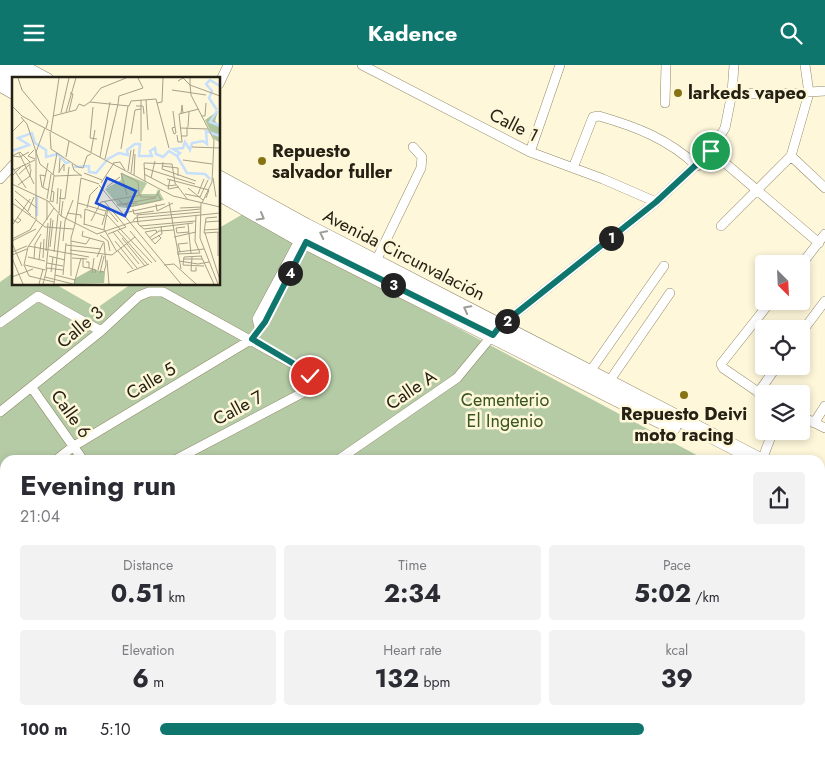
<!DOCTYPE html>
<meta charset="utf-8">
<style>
:root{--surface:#fff;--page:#f2f2f3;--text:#2b2b33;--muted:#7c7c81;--accent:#0f766e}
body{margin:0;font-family:Jost,sans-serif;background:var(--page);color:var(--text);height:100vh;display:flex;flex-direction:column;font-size:19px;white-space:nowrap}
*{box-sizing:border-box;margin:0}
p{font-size:16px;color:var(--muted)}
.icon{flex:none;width:28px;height:28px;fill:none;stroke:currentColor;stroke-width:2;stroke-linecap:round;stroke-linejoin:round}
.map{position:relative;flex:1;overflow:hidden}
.sheet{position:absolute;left:0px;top:390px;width:825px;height:304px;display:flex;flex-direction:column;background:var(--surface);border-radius:15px 15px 0 0;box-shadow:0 2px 8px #0003}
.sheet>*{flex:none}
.needle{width:32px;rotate:156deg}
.tools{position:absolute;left:755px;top:190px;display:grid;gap:10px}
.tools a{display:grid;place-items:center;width:55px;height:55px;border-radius:5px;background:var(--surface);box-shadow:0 2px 8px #0003;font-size:25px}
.pin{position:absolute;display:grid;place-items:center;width:42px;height:42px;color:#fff;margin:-21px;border:2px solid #fff;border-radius:50%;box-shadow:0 1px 5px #0007}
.km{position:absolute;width:25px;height:25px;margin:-12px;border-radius:50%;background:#222;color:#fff;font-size:14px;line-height:25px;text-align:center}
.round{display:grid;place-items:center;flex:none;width:52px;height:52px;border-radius:5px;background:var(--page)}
.overview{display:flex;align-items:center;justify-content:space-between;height:85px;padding:0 20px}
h1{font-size:28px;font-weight:700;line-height:38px}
.stats{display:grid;grid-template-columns:repeat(3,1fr);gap:8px;height:85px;padding:5px 20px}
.stats div{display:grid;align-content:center;border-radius:5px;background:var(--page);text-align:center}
.stats b{font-size:25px;font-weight:700}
.stats small{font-size:14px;font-weight:400}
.stats p{font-size:14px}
ul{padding:0 20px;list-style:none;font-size:16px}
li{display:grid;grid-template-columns:80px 60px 1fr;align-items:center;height:38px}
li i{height:12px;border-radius:6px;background:var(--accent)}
header{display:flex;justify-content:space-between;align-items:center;height:65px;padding:0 20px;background:var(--accent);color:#fff;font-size:22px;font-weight:700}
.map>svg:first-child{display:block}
.green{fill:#b5cba6}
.forest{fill:#aec49d}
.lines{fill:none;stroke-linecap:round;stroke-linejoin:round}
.minor-casing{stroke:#928a68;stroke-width:10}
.tertiary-casing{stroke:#928a68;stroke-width:12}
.primary-casing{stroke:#928a68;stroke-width:16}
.minor{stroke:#fff;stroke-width:9}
.tertiary{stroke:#fff;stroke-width:11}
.primary{stroke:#fff;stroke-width:15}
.oneway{stroke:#9d9b95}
.route-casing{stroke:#fff;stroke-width:10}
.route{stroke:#0f766e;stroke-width:6}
.poi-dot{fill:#867314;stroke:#fef7da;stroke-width:2}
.labels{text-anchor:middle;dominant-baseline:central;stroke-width:5;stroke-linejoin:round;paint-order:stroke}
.poi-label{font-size:18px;font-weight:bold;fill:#252114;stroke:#fef7da;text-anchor:start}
.street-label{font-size:18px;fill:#252114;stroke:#fef7da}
.park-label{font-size:18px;fill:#39561e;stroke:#fef7da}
.inset-river{fill:none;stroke:#c6dffb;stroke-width:2.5}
.inset-road{fill:none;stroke:#a7a18b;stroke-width:1}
.view{fill:#1d4ed8;fill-opacity:0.15;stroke:#1d4ed8;stroke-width:2.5}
.inset-edge{fill:none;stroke:#252114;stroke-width:2.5}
</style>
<header><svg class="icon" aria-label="menu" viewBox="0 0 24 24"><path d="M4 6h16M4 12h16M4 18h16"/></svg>Kadence<svg class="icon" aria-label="search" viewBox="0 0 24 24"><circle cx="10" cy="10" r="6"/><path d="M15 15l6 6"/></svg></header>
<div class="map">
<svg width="825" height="693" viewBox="0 0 825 693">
<rect width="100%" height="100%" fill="#fef7da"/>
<path class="green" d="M 243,149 L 706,395 L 5,395 L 5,689 L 606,689 L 603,693 L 0,693 L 0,217 L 14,207 L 14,219 L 55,219 L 97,243 L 131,219 L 219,219 L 219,163 Z"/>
<path class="forest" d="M 820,456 L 825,459 L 825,693 L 798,693 L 799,689 L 820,689 Z"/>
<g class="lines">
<g class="minor-casing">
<path id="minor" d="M 362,0 L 530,87 L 603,114 L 656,137
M 219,19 L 228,0
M 732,28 L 779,29 L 825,26
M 665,38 L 666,0
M 711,86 L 819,178
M 530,87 L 560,0
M 791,91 L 825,123
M 573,103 L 593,52 L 599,51 C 637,62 668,74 697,101
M 0,114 L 14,99
M 721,161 L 791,91 L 809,28 L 805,0
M 374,200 L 421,103 L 422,92 L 413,82
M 801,200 L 825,169
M 0,258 L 38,231 L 101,266
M 259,262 L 257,254 L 300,174
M 801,268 L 825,236
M 589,308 L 664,201
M 608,318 L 670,228
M 32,323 L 83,395
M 758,328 L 777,301
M 764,331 L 723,303 L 721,299 L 771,236
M 0,347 L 101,266 L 139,231 L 149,227 L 163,227 L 306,306 L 312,314 L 312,320 L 304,327 L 175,395
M 801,351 L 825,363
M 814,358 L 825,341
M 56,395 L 74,381 L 252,274 L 265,257 L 306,177
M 338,395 L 457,313 L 500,261 L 656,137 L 711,86 L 725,63 L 732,28 L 734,0
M 762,395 L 773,366
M 0,437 L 5,433
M 0,586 L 5,584
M 0,672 L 5,669
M 265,689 L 269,693
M 153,693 L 163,689
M 615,693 L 617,689
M 699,693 L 709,689
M 789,693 L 790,689"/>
</g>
<g class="tertiary-casing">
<path id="tertiary" d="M 22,0 L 48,14
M 0,21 L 14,29"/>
</g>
<g class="primary-casing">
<path id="primary" d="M 3,0 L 30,14
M 0,11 L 14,18
M 219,113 L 306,161 L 759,395
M 219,128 L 300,174 L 673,362
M 820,423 L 825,425
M 820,438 L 825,442"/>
</g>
<use href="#minor" class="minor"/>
<use href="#tertiary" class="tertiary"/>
<use href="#primary" class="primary"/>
</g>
<defs><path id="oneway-chevron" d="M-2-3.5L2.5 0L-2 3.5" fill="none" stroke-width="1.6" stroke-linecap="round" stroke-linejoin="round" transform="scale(1.25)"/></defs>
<g class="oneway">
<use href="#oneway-chevron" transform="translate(261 152) rotate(29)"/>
<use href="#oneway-chevron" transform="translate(323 169) rotate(-154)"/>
<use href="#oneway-chevron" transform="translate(467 244) rotate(-152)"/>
</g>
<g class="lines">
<g class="route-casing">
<path id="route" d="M 310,311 L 306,306 L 252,274 L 265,257 L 306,177 L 493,270 L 500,261 L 656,137 L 711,86"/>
</g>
<use href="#route" class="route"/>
</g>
<g class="poi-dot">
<circle cx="678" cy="28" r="5"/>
<circle cx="262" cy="96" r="5"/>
<circle cx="684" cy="330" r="5"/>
</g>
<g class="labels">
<g class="poi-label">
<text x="688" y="28">larkeds vapeo</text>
<text x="272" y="86">Repuesto<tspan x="272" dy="21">salvador fuller</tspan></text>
<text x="684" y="349" text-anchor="middle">Repuesto Deivi<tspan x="684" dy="21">moto racing</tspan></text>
</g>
<g class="street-label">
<text transform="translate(514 60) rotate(27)">Calle 1</text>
<text transform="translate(404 190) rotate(27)">Avenida Circunvalación</text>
<text transform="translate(80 262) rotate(-40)">Calle 3</text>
<text transform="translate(151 316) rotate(-31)">Calle 5</text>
<text transform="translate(411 325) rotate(-34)">Calle A</text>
<text transform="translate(238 343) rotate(-28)">Calle 7</text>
<text transform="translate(71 349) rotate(54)">Calle 6</text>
</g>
<g class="park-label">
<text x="505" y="335">Cementerio<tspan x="505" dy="21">El Ingenio</tspan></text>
</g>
</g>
<g transform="translate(12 12)">
<rect width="208" height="208" fill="#fef7da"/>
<path d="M 109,96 L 135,106 L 129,117 L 144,117 L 146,112 L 152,123 L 115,131 L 107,130 L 93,112 L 109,103 Z" fill="#b5cba6"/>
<path d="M 206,34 L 203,44 L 207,48 L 207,65 L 202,62 L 193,43 ZM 80,192 L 93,195 L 92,206 L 62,207 L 62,202 Z" fill="#aec49d"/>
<path class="inset-river" d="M 205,33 L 197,21 L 200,14 L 194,7 L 198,3 L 208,9M 205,34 L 198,45 L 208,49M 0,74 L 17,68 L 6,61 L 20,56 L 23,66 L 34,73 L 34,80 L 46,77 L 54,86 L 58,85M 165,79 L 175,96 L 193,97 L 198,102M 62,90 L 77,89 L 77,95 L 84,96 L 96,82 L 107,76 L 116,78 L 115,73 L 123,67 L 128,67 L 127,79 L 140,79 L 138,74 L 143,71 L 144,77 L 151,80 L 157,74 L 165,79 L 168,76 L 161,72 L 171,71 L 173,65 L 178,73 L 180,66 L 191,64 L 195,67 L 194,54 L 208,59M 25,139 L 25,119"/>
<path class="inset-road" d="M 6,1 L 10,13 L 36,44 L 34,51M 178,1 L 178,8 L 208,19M 166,4 L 171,1 L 178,8 L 179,18 L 202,63 L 200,105 L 190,126M 160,13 L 194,18M 129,23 L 129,64M 134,23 L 136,53M 78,25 L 117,29 L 119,24 L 144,22 L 145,26M 145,26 L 157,71M 145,26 L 150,25 L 151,1M 106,27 L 107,19 L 131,11 L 126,1M 0,29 L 10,39 L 161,119 L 208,130M 124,29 L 131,29 L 132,37M 81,30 L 78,61 L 85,62M 57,34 L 61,17 L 58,16M 161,34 L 163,50 L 164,56 L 162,57 L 160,51 L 163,50M 54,35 L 64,1M 49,36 L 57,1M 169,37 L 170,28 L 171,36M 41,39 L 64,33 L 67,27 L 72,29 L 78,25 L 89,11 L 114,1M 190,39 L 193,39 L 194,26M 9,40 L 15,47 L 28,87 L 43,99 L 69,98M 176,50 L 177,35M 168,51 L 196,52M 39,54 L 47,1M 0,55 L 12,43M 38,55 L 39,72 L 66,90 L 71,91 L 75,79 L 79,77M 119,57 L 123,33 L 129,32M 165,58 L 166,65 L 170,65 L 167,37 L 187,32M 169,59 L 175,59 L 175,50M 180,70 L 208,71M 109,72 L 116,29M 22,73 L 16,79 L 23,82M 79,75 L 83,53M 7,76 L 22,107M 0,79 L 8,75 L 18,85M 1,79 L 8,80 L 17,75M 54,80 L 57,64M 88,80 L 98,25M 93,82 L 106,27M 171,83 L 200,87M 151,85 L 150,92 L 184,104M 101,86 L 108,85 L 113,93M 60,87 L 62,93 L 70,99M 150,89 L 166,91 L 166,99M 0,90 L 14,111M 132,91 L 183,107M 2,93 L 23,83M 116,94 L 119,73M 47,95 L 52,87 L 52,94M 47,96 L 48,81M 72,96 L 90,103M 109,96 L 126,105 L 127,118M 109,96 L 115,118M 119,96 L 122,72M 7,97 L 18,87 L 18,92M 132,97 L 155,109 L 164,108M 41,98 L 45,76M 122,98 L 123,77M 0,99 L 11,88M 34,99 L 28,98 L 30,110 L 36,113M 139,101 L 143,84M 201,101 L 204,120M 155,102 L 197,113 L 194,121M 158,102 L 156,112 L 167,110M 133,104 L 132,86 L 160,87 L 163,106 L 176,123M 89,106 L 102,86M 0,107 L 36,124M 6,108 L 18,99 L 19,92M 87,108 L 169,207M 31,110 L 36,86M 95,110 L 108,100M 176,111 L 191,123M 3,114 L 25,131M 39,114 L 42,115 L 41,125 L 39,124M 173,117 L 188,120 L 196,103M 186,117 L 192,102M 128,120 L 144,120M 47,121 L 53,122 L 57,90M 3,122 L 19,138M 35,122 L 39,97M 107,123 L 111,128 L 125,126M 35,124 L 35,143M 36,124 L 49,139 L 85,157 L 120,145 L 208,136M 92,124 L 114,150 L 96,157M 38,125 L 42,99M 157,125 L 169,192M 0,126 L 23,142M 66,126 L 94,134M 189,126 L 188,161 L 206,207M 45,127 L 46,111M 144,127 L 145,134 L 161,126M 87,128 L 95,131 L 90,148M 105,128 L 143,121 L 148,113M 114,128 L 116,130 L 149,123 L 146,117M 42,131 L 16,170 L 12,188 L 17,199 L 42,205M 75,131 L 78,118 L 86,110M 96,131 L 92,152 L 105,175M 168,131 L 189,130M 73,132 L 93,139M 121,132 L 122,137 L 142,134M 96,133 L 106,145M 16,134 L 22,120M 47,136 L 49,112M 55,136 L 69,138 L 69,141M 112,136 L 153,127M 95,138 L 140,186M 49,139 L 51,124M 0,142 L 6,146 L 9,143 L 5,140M 24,143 L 33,150 L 61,152M 79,144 L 89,125 L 130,118M 121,144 L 123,141 L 189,135M 193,145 L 208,144M 1,147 L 18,122M 63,147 L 69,101 L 87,107M 72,147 L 92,153M 176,147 L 179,177M 72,148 L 73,132M 128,149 L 184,144M 173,150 L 164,151 L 165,156 L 177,155M 132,152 L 126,147 L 125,138 L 189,132M 132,152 L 181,146M 192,153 L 208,152M 71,154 L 70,159 L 92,165 L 94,188 L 92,195 L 88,194M 106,154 L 136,188M 118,154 L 144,185M 101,155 L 127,187M 206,155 L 206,179M 145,156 L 144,153 L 133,155 L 143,167 L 149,161 L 146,158M 192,156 L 208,155M 192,156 L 194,141 L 205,140M 193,156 L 208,203M 88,158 L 96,164 L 98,174M 162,160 L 184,155M 110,161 L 133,189M 137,161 L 147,154 L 162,153M 0,162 L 18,153 L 24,143 L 24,75 L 33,51M 139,163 L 150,157 L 149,149M 0,164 L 24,152M 51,164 L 53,144 L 61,123M 59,164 L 74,167 L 78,161M 103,164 L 125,191M 0,166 L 10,189M 54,168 L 89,172M 16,169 L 77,180M 38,170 L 41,143M 58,173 L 100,178 L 123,160M 34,174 L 36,146M 106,174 L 121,192M 0,175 L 15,169M 42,175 L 46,137M 165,175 L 192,172M 168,175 L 166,167 L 176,166M 165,177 L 188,176 L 183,164 L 184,138M 0,178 L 15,172M 37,179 L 53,183M 189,179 L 202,207M 16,180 L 33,184M 85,180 L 91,166M 180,180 L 179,194 L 184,194 L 184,190M 0,181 L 11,207M 31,181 L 32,162M 60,181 L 75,182M 71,181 L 71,190 L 77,191M 22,182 L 23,167 L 29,157M 171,182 L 190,182M 27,183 L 29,165M 95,183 L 97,207M 167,184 L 186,187 L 197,185M 74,185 L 77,185 L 77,191 L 84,193 L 83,196M 35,186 L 51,189M 13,188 L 33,193M 152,188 L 162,187 L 184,207M 171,188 L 172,180 L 190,179M 171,188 L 192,189M 35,191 L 51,193M 34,193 L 39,141M 86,193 L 90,178M 39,195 L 41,180M 80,196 L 82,181M 88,196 L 92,179M 115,196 L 137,187M 43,198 L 63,203M 51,198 L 54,166M 59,199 L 59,161 L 63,147M 0,200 L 21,192M 33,200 L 61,207M 27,207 L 31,192M 31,207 L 35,191M 42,207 L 49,144M 62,207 L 69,181"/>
<path class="view" d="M 95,101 L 124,114 L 113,139 L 84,126 Z"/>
<rect width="208" height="208" class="inset-edge"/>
</g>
</svg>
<div class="tools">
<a><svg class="needle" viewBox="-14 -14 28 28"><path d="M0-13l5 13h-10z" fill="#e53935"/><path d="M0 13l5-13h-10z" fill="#7c7c81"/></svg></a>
<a><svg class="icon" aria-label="locate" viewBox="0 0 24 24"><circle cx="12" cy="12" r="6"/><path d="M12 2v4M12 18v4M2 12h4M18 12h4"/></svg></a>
<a><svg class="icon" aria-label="layers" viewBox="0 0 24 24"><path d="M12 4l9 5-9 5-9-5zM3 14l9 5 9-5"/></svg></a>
</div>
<div class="pin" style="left:711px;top:86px;background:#1e9e55"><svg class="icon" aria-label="arrive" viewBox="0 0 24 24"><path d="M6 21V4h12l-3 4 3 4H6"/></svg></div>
<div class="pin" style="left:310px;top:311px;background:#d93025"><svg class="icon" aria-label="check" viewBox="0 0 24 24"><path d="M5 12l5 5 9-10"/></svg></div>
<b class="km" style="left:611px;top:173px">1</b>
<b class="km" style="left:507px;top:256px">2</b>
<b class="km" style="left:393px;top:220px">3</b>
<b class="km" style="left:290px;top:208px">4</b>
<section class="sheet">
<div class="overview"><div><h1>Evening run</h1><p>21:04</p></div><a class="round"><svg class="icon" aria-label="share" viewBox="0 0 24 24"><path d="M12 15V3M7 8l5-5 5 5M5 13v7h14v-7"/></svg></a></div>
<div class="stats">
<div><p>Distance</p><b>0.51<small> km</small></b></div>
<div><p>Time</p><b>2:34</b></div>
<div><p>Pace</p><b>5:02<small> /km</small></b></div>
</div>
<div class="stats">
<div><p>Elevation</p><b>6<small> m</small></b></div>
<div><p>Heart rate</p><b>132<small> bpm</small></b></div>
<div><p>kcal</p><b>39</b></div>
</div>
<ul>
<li><b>100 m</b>5:10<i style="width:75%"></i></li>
</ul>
</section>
</div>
